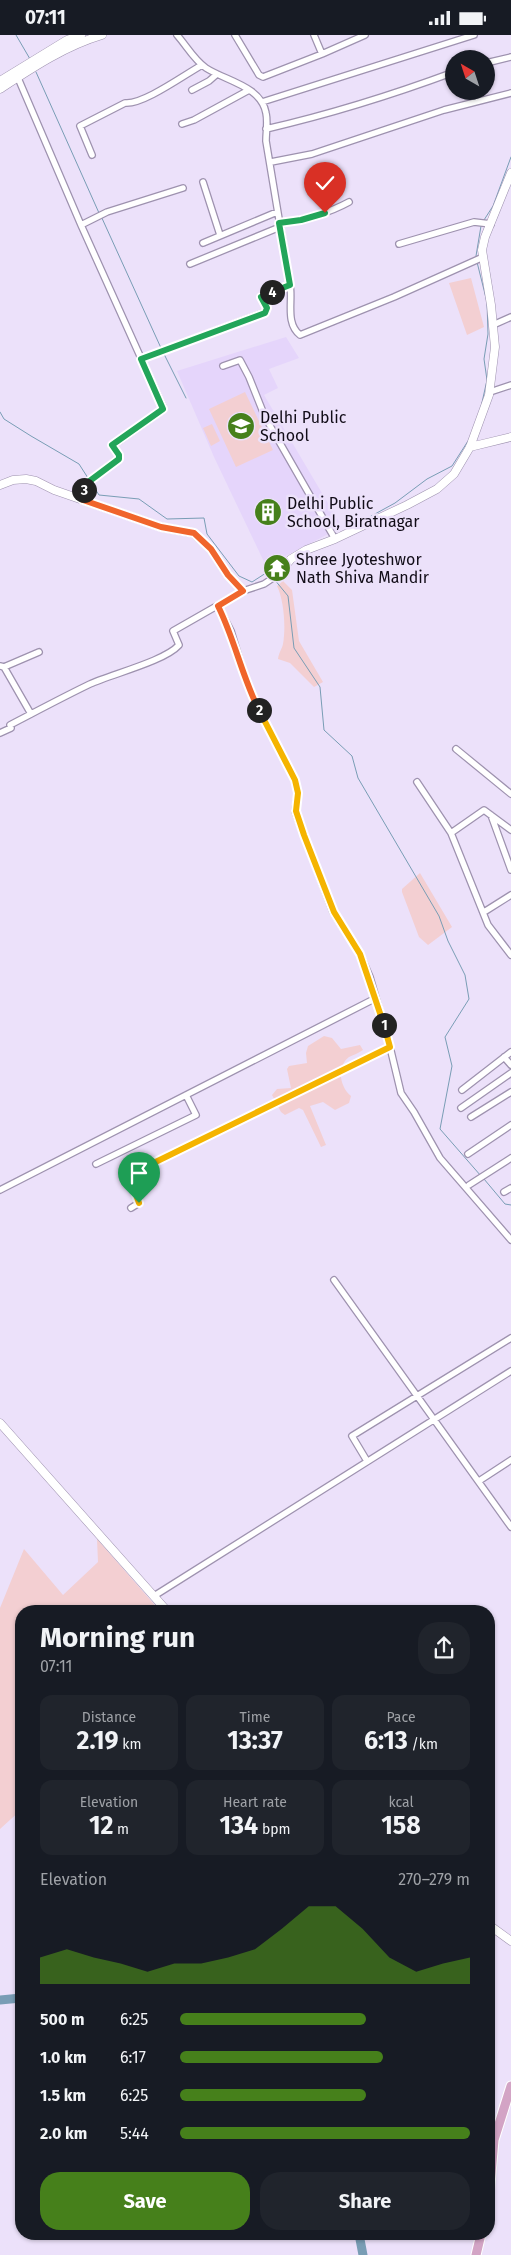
<!DOCTYPE html>
<meta charset="utf-8">
<style>
:root{--surface:#171b24;--page:#20242c;--text:#f1f3f6;--muted:#9ea1a6;--accent:#46801b}
body{margin:0;font-family:"Fira Sans",sans-serif;background:var(--page);color:var(--text);height:100vh;display:flex;flex-direction:column;font-size:19px;white-space:nowrap}
*{box-sizing:border-box;margin:0}
p{font-size:16px;color:var(--muted)}
.icon{flex:none;width:28px;height:28px;fill:none;stroke:currentColor;stroke-width:2;stroke-linecap:round;stroke-linejoin:round}
.map{position:relative;flex:1;overflow:hidden}
.side{position:absolute;left:15px;top:1570px;width:480px;height:635px;display:flex;flex-direction:column;background:var(--surface);border-radius:20px;box-shadow:0 1px 4px #0004}
.side>*{flex:none}
.needle{width:32px;rotate:321deg}
.controls{position:absolute;left:445px;top:15px;display:grid;gap:10px}
.controls a{display:grid;place-items:center;width:50px;height:50px;border-radius:50%;background:var(--surface);box-shadow:0 1px 4px #0004;font-size:25px}
.pin{position:absolute;display:grid;place-items:center;width:42px;height:42px;color:#fff;margin:-51px -21px;border-radius:50% 50% 50% 0;rotate:-45deg;box-shadow:0 0 5px #0007}
.pin .icon{rotate:45deg}
.km{position:absolute;width:25px;height:25px;margin:-12px;border-radius:50%;background:#222;color:#fff;font-size:14px;line-height:25px;text-align:center}
.round{display:grid;place-items:center;flex:none;width:52px;height:52px;border-radius:20px;background:var(--page)}
.summary{display:flex;align-items:center;justify-content:space-between;height:85px;padding:0 25px}
h1{font-size:28px;font-weight:700;line-height:38px}
.stats{display:grid;grid-template-columns:repeat(3,1fr);gap:8px;height:85px;padding:5px 25px}
.stats div{display:grid;align-content:center;border-radius:12px;background:var(--page);text-align:center}
.stats b{font-size:25px;font-weight:700}
.stats small{font-size:14px;font-weight:400}
.stats p{font-size:14px}
.chart{height:140px;padding:10px 25px}
.chart p{display:flex;justify-content:space-between}
.chart svg{width:100%;height:90px;margin-top:5px;fill:var(--accent);opacity:.7}
.primary-button{display:flex;gap:10px;margin-top:auto;padding:10px 25px}
.primary-button a{flex:1;height:58px;border-radius:20px;background:var(--accent);color:#fff;font-size:20px;font-weight:700;line-height:58px;text-align:center}
.primary-button a+a{background:var(--page);color:var(--text)}
ul{padding:0 25px;list-style:none;font-size:16px}
li{display:grid;grid-template-columns:80px 60px 1fr;align-items:center;height:38px}
li i{height:12px;border-radius:6px;background:var(--accent)}
.status{display:flex;justify-content:space-between;align-items:center;height:35px;padding:0 25px;background:var(--surface);direction:ltr}
.status svg{height:14px;fill:currentColor}
.map>svg:first-child{display:block}
.built{fill:#e5d5fb}
.green{fill:#f3cfd2}
.lines{fill:none;stroke-linecap:round;stroke-linejoin:round}
.stream{stroke:#799db5;stroke-width:1}
.river{stroke:#799db5;stroke-width:9}
.street-casing{stroke:#9e92af;stroke-width:8}
.secondary-casing{stroke:#9e92af;stroke-width:9}
.primary-casing{stroke:#fff;stroke-width:11}
.street{stroke:#fff;stroke-width:5.5}
.secondary{stroke:#fff;stroke-width:8}
.primary{stroke:#d3a4c5;stroke-width:9}
.split-1-casing{stroke:#fff;stroke-width:10}
.split-2-casing{stroke:#fff;stroke-width:10}
.split-3-casing{stroke:#fff;stroke-width:10}
.split-4-casing{stroke:#fff;stroke-width:10}
.split-5-casing{stroke:#fff;stroke-width:10}
.split-1{stroke:#f5b400;stroke-width:6}
.split-2{stroke:#f5b400;stroke-width:6}
.split-3{stroke:#f0652b;stroke-width:6}
.split-4{stroke:#22a559;stroke-width:6}
.split-5{stroke:#22a559;stroke-width:6}
.labels{text-anchor:middle;dominant-baseline:central;stroke-width:5;stroke-linejoin:round;paint-order:stroke}
.poi-label{font-size:16px;fill:#110c17;stroke:#ece1fa;text-anchor:start}
</style>
<div class="status"><b>07:11</b><svg viewBox="0 0 49 12"><path d="M0 12V9h3v3zM5 12V6h3v6zM10 12V3h3v9zM15 12V0h3v12zM26 1h20v11H26zM47 4h2v5h-2z"/></svg></div>
<div class="map">
<svg width="511" height="2220" viewBox="0 0 511 2220">
<rect width="100%" height="100%" fill="#ece1fa"/>
<path class="built" d="M 286,302 L 299,323 L 269,334 L 278,353 L 264,360 L 342,492 L 266,531 L 214,422 L 177,336 Z"/>
<path class="green" d="M 471,243 L 484,292 L 467,300 L 449,248 Z
M 245,357 L 273,415 L 236,432 L 209,374 Z
M 212,389 L 220,406 L 211,411 L 203,393 Z
M 283,546 L 292,555 L 299,606 L 323,647 L 314,652 L 290,628 L 278,624 C 279,617 282,614 283,609 C 286,593 284,565 277,551 Z
M 420,838 L 452,892 L 428,910 L 419,902 L 402,857 L 402,854 Z
M 324,1001 L 332,1003 L 341,1014 L 360,1010 L 363,1015 C 359,1018 353,1020 349,1022 C 336,1032 340,1052 351,1061 L 349,1068 L 335,1075 L 323,1067 L 310,1071 L 326,1110 L 321,1112 L 303,1075 L 299,1073 L 285,1080 L 281,1077 L 272,1060 L 277,1054 L 291,1053 L 287,1034 L 289,1031 L 307,1028 L 306,1018 L 308,1011 Z
M 97,1504 L 160,1576 L 21,1576 L 21,1775 L 0,1794 L 0,1573 L 24,1514 L 63,1560 L 98,1527 Z"/>
<g class="lines">
<path class="stream" d="M 16,0 L 30,24
M 36,37 L 99,178
M 101,181 L 161,313
M 484,185 L 493,171 L 511,122
M 476,221 L 481,191
M 477,227 L 487,267 L 488,299 L 484,324 L 487,345 L 481,372
M 164,319 L 186,363
M 0,377 L 4,384 L 31,401 L 79,429 L 88,443
M 92,449 L 99,460 L 139,464 L 167,484 L 204,483 L 207,499 L 239,541 L 252,547 L 266,538 L 271,541
M 344,496 L 395,468 L 427,444 L 452,431 L 468,406
M 274,544 L 288,561 L 294,613 L 320,652 L 324,695 L 352,721 L 358,743 L 439,881 L 448,906 L 465,940 L 469,964 L 445,1002 L 452,1031 L 440,1094 L 481,1141
M 484,1144 L 505,1169 L 511,1170"/>
<path class="river" d="M 0,1965 L 21,1963
M 359,2199 L 363,2220"/>
<g class="street-casing">
<path id="street" d="M 235,0 L 259,40 L 263,42 L 322,19
M 314,0 L 322,19 L 365,0
M 486,28 L 511,22
M 18,43 L 81,190 L 163,372 L 161,376 L 112,411 L 119,420 L 119,423 L 87,448 L 83,465
M 192,55 L 209,46 L 217,39
M 262,67 L 474,0
M 182,89 L 194,85 L 249,55
M 266,94 C 331,79 392,60 454,37
M 92,120 L 80,91 L 125,68 C 143,70 184,40 202,30
M 271,127 L 312,119 L 444,75 L 511,58
M 203,147 L 220,200
M 279,188 C 304,185 327,179 349,167
M 81,190 L 107,177 L 183,153
M 203,208 L 277,177
M 399,209 L 474,187 L 491,189
M 190,229 L 280,192
M 290,250 C 293,266 285,288 300,300 L 394,262 L 481,223
M 493,290 L 511,282
M 141,324 L 265,277 L 267,273 L 261,261 L 290,250 L 266,106 C 266,97 268,87 266,78 C 261,51 226,46 206,33 C 194,25 186,10 177,0
M 223,331 L 240,325 L 249,342 L 265,382 L 335,504
M 490,357 L 511,350
M 218,571 L 231,596 L 243,636 L 257,672 L 295,745 L 298,758 L 295,776 L 333,877 L 360,919 L 370,942 L 390,1012 L 401,1058 L 414,1077 L 440,1123 L 511,1205
M 0,631 L 4,632 L 31,679
M 4,632 L 39,617
M 0,698 L 11,693 L 10,690 C 37,676 63,662 90,649 C 112,639 165,626 179,610 L 173,596 L 243,556 L 264,549 L 276,541
M 456,714 L 511,759
M 417,747 L 451,798 L 488,890 L 511,920
M 491,780 L 511,835
M 451,798 L 484,775 L 511,795
M 484,877 L 511,860
M 504,1022 L 511,1030
M 462,1055 L 511,1017
M 461,1073 L 511,1038
M 471,1082 L 511,1057
M 468,1119 L 511,1090
M 96,1129 L 196,1080 L 186,1060
M 469,1150 L 511,1123
M 0,1155 L 376,963
M 504,1157 L 511,1153
M 131,1173 L 139,1168 L 129,1140 L 390,1012
M 334,1245 L 511,1492
M 367,1426 L 352,1401 L 511,1303
M 479,1446 L 511,1425
M 154,1561 L 511,1336"/>
</g>
<g class="secondary-casing">
<path id="secondary" d="M 0,46 L 67,5 L 81,0
M 0,54 C 32,33 65,11 102,0
M 470,412 L 511,402
M 0,450 L 13,445 L 26,444 L 36,446 L 54,455 L 161,492 L 193,498 L 211,514 L 228,540 L 243,556
M 276,541 L 291,524 L 306,515 L 335,504 L 407,470 L 437,454 L 454,439 L 470,412 L 489,360 L 495,312 L 491,270 L 482,215 L 485,202 L 511,138
M 0,1388 L 167,1576
M 489,1890 L 511,1906"/>
</g>
<g class="primary-casing">
<path id="primary" d="M 489,2160 L 494,2105 L 511,2051
M 476,2220 L 481,2199"/>
</g>
<use href="#street" class="street"/>
<use href="#secondary" class="secondary"/>
<use href="#primary" class="primary"/>
</g>
<g class="lines">
<g class="split-1-casing">
<path id="split-1" d="M 139,1168 L 129,1140 L 390,1012 L 384,990"/>
</g>
<g class="split-2-casing">
<path id="split-2" d="M 259,675 L 295,745 L 298,758 L 296,776 L 304,800 L 334,877 L 360,919 L 384,990"/>
</g>
<g class="split-3-casing">
<path id="split-3" d="M 84,455 L 83,465 L 161,492 L 194,498 L 211,514 L 228,540 L 243,556 L 218,571 C 235,605 242,642 259,675"/>
</g>
<g class="split-4-casing">
<path id="split-4" d="M 84,455 L 87,448 L 119,424 L 119,420 L 112,410 L 163,374 L 141,324 L 265,278 L 267,273 L 261,262 L 272,257"/>
</g>
<g class="split-5-casing">
<path id="split-5" d="M 272,257 L 290,250 L 279,188 L 301,185 L 325,178"/>
</g>
<use href="#split-1" class="split-1"/>
<use href="#split-2" class="split-2"/>
<use href="#split-3" class="split-3"/>
<use href="#split-4" class="split-4"/>
<use href="#split-5" class="split-5"/>
</g>
<defs>
<g id="school-disc" transform="scale(1.4375)"><circle r="9.5" fill="#46801b" stroke="#ece1fa"/><path d="M0-5L7-2L0 1L-7-2ZM-4 1L0 2.5L4 1V4Q0 6-4 4Z" fill="#fff"/></g>
<g id="building-disc" transform="scale(1.4375)"><circle r="9.5" fill="#46801b" stroke="#ece1fa"/><path d="M-4-6H4V6H1V3H-1V6H-4ZM-2.5-4.3h1.7v1.8h-1.7ZM.8-4.3h1.7v1.8H.8ZM-2.5-1h1.7V.8h-1.7ZM.8-1h1.7V.8H.8Z" fill="#fff"/></g>
<g id="temple-disc" transform="scale(1.4375)"><circle r="9.5" fill="#46801b" stroke="#ece1fa"/><path d="M0-6L5-2H3V0L6.5 2.5H4V6H1.5V3h-3V6H-4V2.5H-6.5L-3 0V-2H-5Z" fill="#fff"/></g>
</defs>
<g fill-rule="evenodd">
<use href="#school-disc" x="241" y="391"/>
<use href="#building-disc" x="268" y="477"/>
<use href="#temple-disc" x="277" y="533"/>
</g>
<g class="labels">
<g class="poi-label">
<text x="260" y="382">Delhi Public<tspan x="260" dy="18">School</tspan></text>
<text x="287" y="468">Delhi Public<tspan x="287" dy="18">School, Biratnagar</tspan></text>
<text x="296" y="524">Shree Jyoteshwor<tspan x="296" dy="18">Nath Shiva Mandir</tspan></text>
</g>
</g>
</svg>
<div class="controls">
<a><svg class="needle" viewBox="-14 -14 28 28"><path d="M0-13l5 13h-10z" fill="#e53935"/><path d="M0 13l5-13h-10z" fill="#9ea1a6"/></svg></a>
</div>
<div class="pin" style="left:139px;top:1168px;background:#1e9e55"><svg class="icon" aria-label="arrive" viewBox="0 0 24 24"><path d="M6 21V4h12l-3 4 3 4H6"/></svg></div>
<div class="pin" style="left:325px;top:178px;background:#d93025"><svg class="icon" aria-label="check" viewBox="0 0 24 24"><path d="M5 12l5 5 9-10"/></svg></div>
<b class="km" style="left:384px;top:990px">1</b>
<b class="km" style="left:259px;top:675px">2</b>
<b class="km" style="left:84px;top:455px">3</b>
<b class="km" style="left:272px;top:257px">4</b>
<section class="side">
<div class="summary"><div><h1>Morning run</h1><p>07:11</p></div><a class="round"><svg class="icon" aria-label="share" viewBox="0 0 24 24"><path d="M12 15V3M7 8l5-5 5 5M5 13v7h14v-7"/></svg></a></div>
<div class="stats">
<div><p>Distance</p><b>2.19<small> km</small></b></div>
<div><p>Time</p><b>13:37</b></div>
<div><p>Pace</p><b>6:13<small> /km</small></b></div>
</div>
<div class="stats">
<div><p>Elevation</p><b>12<small> m</small></b></div>
<div><p>Heart rate</p><b>134<small> bpm</small></b></div>
<div><p>kcal</p><b>158</b></div>
</div>
<div class="chart"><p><span>Elevation</span>270–279 m</p>
<svg viewBox="0 0 160 44" preserveAspectRatio="none"><path d="M0 44V31L10 27L20 31L30 34L40 38L50 34L60 34L70 31L80 27L90 17L100 6L110 6L120 17L130 31L140 38L150 34L160 31V44z"/></svg>
</div>
<ul>
<li><b>500 m</b>6:25<i style="width:64%"></i></li>
<li><b>1.0 km</b>6:17<i style="width:70%"></i></li>
<li><b>1.5 km</b>6:25<i style="width:64%"></i></li>
<li><b>2.0 km</b>5:44<i style="width:100%"></i></li>
</ul>
<div class="primary-button"><a>Save</a><a>Share</a></div>
</section>
</div>
